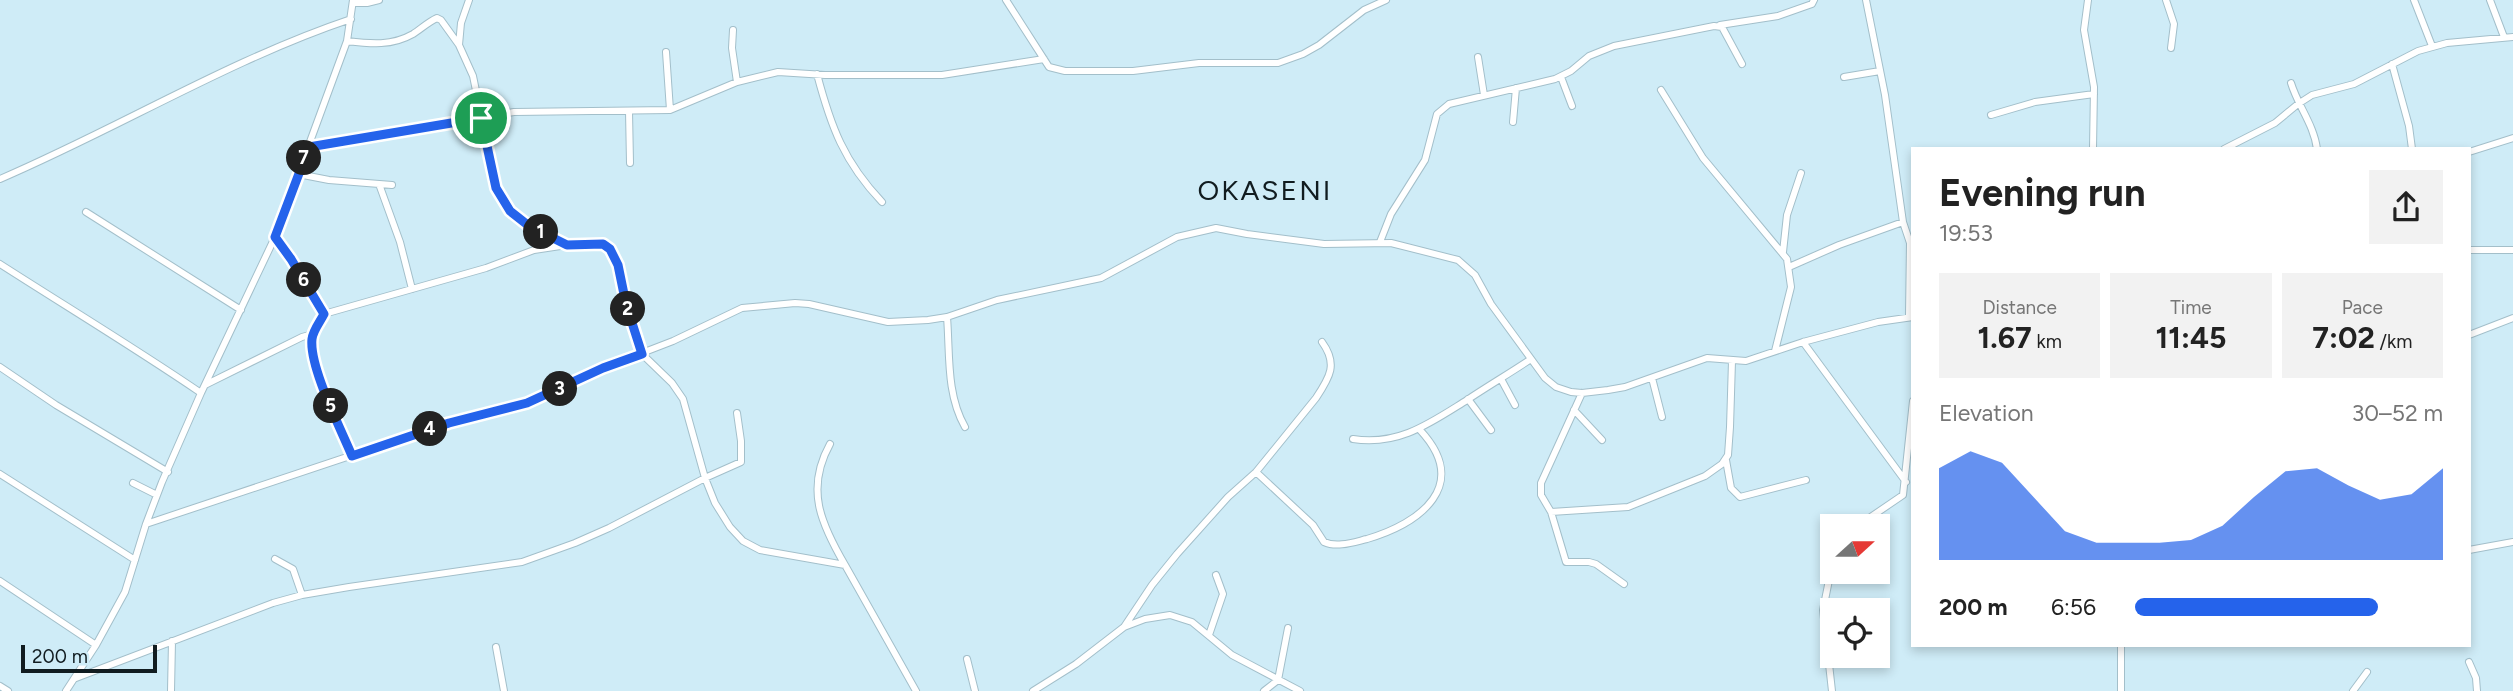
<!DOCTYPE html>
<meta charset="utf-8">
<style>
:root{--surface:#fff;--page:#f2f2f2;--text:#222;--muted:#767676;--accent:#2563eb}
body{margin:0;font-family:Figtree,sans-serif;background:var(--page);color:var(--text);height:100vh;display:flex;flex-direction:column;font-size:26px;white-space:nowrap}
*{box-sizing:border-box;margin:0}
p{font-size:23px;color:var(--muted)}
.icon{flex:none;width:38px;height:38px;fill:none;stroke:currentColor;stroke-width:2;stroke-linecap:round;stroke-linejoin:round}
.map{position:relative;flex:1;overflow:hidden}
.sheet{position:absolute;left:1911px;top:147px;width:560px;height:500px;display:flex;flex-direction:column;background:var(--surface);border-radius:0px;box-shadow:0 4px 10px #0003}
.sheet>*{flex:none}
.needle{width:46px;rotate:69deg}
.buttons{position:absolute;left:1820px;top:514px;display:grid;gap:14px}
.buttons a{display:grid;place-items:center;width:70px;height:70px;border-radius:0px;background:var(--surface);box-shadow:0 4px 10px #0003;font-size:35px}
.scale{position:absolute;left:21px;bottom:18px;width:136px;box-sizing:border-box;padding-left:7px;border:4px solid #111c20;border-top:0;font-size:19px;line-height:24px;white-space:nowrap;color:#111c20;-webkit-text-stroke:5px #cfecf7;paint-order:stroke}
.pin{position:absolute;display:grid;place-items:center;width:60px;height:60px;color:#fff;margin:-30px;border:4px solid #fff;border-radius:50%;box-shadow:0 2px 7px #0007}
.km{position:absolute;width:35px;height:35px;margin:-18px;border-radius:50%;background:#222;color:#fff;font-size:19px;line-height:35px;text-align:center}
.round{display:grid;place-items:center;flex:none;width:74px;height:74px;border-radius:0px;background:var(--page)}
.summary{display:flex;align-items:center;justify-content:space-between;height:119px;padding:0 28px}
h1{font-size:38px;font-weight:700;line-height:52px}
.figures{display:grid;grid-template-columns:repeat(3,1fr);gap:10px;height:119px;padding:7px 28px}
.figures div{display:grid;align-content:center;border-radius:0px;background:var(--page);text-align:center}
.figures b{font-size:30px;font-weight:700}
.figures small{font-size:19px;font-weight:400}
.figures p{font-size:19px}
.chart{height:196px;padding:14px 28px}
.chart p{display:flex;justify-content:space-between}
.chart svg{width:100%;height:126px;margin-top:7px;fill:var(--accent);opacity:.7}
ul{padding:0 28px;list-style:none;font-size:23px}
li{display:grid;grid-template-columns:112px 84px 1fr;align-items:center;height:52px}
li i{height:18px;border-radius:9px;background:var(--accent)}
.map>svg:first-child{display:block}
.lines{fill:none;stroke-linecap:round;stroke-linejoin:round}
.minor-casing{stroke:#a3bfca;stroke-width:8}
.minor{stroke:#fff;stroke-width:6}
.route-casing{stroke:#fff;stroke-width:14}
.route{stroke:#2563eb;stroke-width:9}
.labels{text-anchor:middle;dominant-baseline:central;stroke-width:5;stroke-linejoin:round;paint-order:stroke}
.quarter-label{font-size:28px;letter-spacing:2px;fill:#111c20;stroke:#cfecf7}
</style>
<div class="map">
<svg width="2513" height="691" viewBox="0 0 2513 691">
<rect width="100%" height="100%" fill="#cfecf7"/>
<g class="lines">
<g class="minor-casing">
<path id="minor" d="M 469,0 L 461,23 L 459,45 L 473,76 L 496,188 C 514,222 533,228 567,245
M 1006,0 L 1049,67 L 1065,71 L 1133,71 L 1199,63 L 1278,63 L 1303,54 L 1319,45 L 1364,10 L 1386,0
M 1866,0 L 1885,95 L 1903,222 L 1910,243 L 1909,317
M 2088,0 L 2084,30 L 2094,87 L 2093,149
M 2166,0 L 2174,24 L 2171,48
M 2414,0 L 2432,46
M 2490,0 L 2504,37
M 353,3 L 367,3 L 379,0
M 1720,25 L 1778,16 L 1812,4 L 1814,0
M 733,30 L 732,48 L 737,82
M 347,41 C 371,44 392,46 413,34 C 421,29 428,22 437,18 L 441,20 L 459,45
M 666,52 L 670,110
M 1478,57 L 1484,95
M 2392,64 L 2409,126 L 2412,149
M 817,74 C 831,127 844,162 882,202
M 1561,77 L 1572,106
M 1844,77 L 1880,71
M 2291,83 C 2298,106 2314,125 2317,149
M 1661,90 L 1703,158 L 1787,259 L 1791,287 L 1775,351
M 629,111 L 630,163
M 1991,115 L 2035,102 L 2094,94
M 1513,122 L 1516,88
M 309,147 L 514,112 L 670,110 L 737,82 L 778,72 L 825,75 L 942,75 L 1044,59
M 2224,149 L 2275,123 L 2298,104 L 2312,95 L 2354,84 L 2418,51 L 2447,43 L 2513,37
M 2469,152 L 2513,138
M 298,174 L 329,180 L 392,185
M 0,179 C 119,128 229,60 351,19
M 379,184 L 400,242 L 412,289
M 86,212 L 241,310
M 275,237 L 291,259 L 324,314
M 1380,242 L 1391,214 L 1425,160 L 1437,114 L 1449,104 L 1555,79 L 1571,71 L 1589,56 L 1614,46 L 1714,26 L 1722,27 L 1742,64
M 2469,250 L 2513,250
M 1783,252 L 1787,215 L 1801,173
M 0,264 C 67,307 135,348 201,393
M 1789,267 L 1839,245 L 1903,222
M 947,317 C 950,353 946,394 965,427
M 2469,335 L 2513,318
M 1803,342 L 1906,482
M 0,367 L 56,405 L 168,472
M 1652,378 L 1662,417
M 1501,379 L 1515,405
M 205,385 L 302,337 L 313,334
M 1582,393 L 1541,483 L 1541,495 L 1551,512 L 1566,562 L 1589,562 L 1596,564 L 1624,584
M 1468,399 L 1491,430
M 1574,410 L 1602,440
M 1353,439 C 1399,446 1430,423 1467,400 C 1488,386 1510,373 1531,359
M 830,444 C 805,489 821,524 845,565
M 352,456 C 340,428 309,367 312,339 C 313,330 320,322 324,314 L 486,268 L 534,250 L 567,245 L 603,244 L 610,249 L 618,265 L 626,305 L 642,354 L 672,383 L 683,399 L 705,478 L 715,503 L 730,527 L 743,541 L 760,550 L 845,565 L 916,691
M 1726,460 L 1731,488 L 1740,497 L 1806,480
M 1256,472 L 1313,525 L 1324,542 C 1337,548 1354,542 1367,539 C 1421,523 1471,485 1420,430
M 0,474 L 135,560
M 133,483 L 157,495
M 1551,512 L 1628,507 L 1705,476 L 1722,464 L 1728,455 L 1730,427 L 1732,361
M 146,524 L 449,423 L 528,403 L 603,368 L 673,341 L 742,308 L 795,303 L 809,304 L 888,322 L 928,320 L 947,317 L 997,300 L 1101,278 L 1177,237 L 1216,228 L 1247,234 L 1324,244 L 1391,243 L 1458,260 L 1475,275 L 1491,304 L 1545,378 L 1556,387 L 1571,392 L 1582,393 L 1608,390 L 1625,387 L 1707,358 L 1746,361 L 1803,342 L 1878,322 L 1913,317
M 1856,527 L 1903,495 L 1913,401
M 2469,550 L 2513,542
M 275,559 L 293,569 L 302,595
M 0,581 L 96,645
M 1124,627 L 1152,585 L 1177,554 L 1228,497 L 1256,472 L 1316,398 C 1330,377 1338,364 1322,342
M 1209,635 L 1223,594 L 1216,575
M 2121,646 L 2121,691
M 496,647 L 504,691
M 967,659 L 975,691
M 2469,662 L 2476,678 L 2477,691
M 76,678 L 273,603 L 302,595 L 349,587 L 522,562 L 575,543 L 609,528 L 705,478 L 741,462 L 741,441 L 737,413
M 0,686 L 8,691
M 66,691 L 96,645 L 125,592 L 146,524 L 162,482 L 201,393 L 275,237 L 347,41 L 353,0
M 171,691 L 172,641
M 1033,691 L 1076,664 L 1124,627 L 1145,619 L 1170,615 L 1192,622 L 1232,655 L 1300,691
M 1264,691 L 1278,680 L 1288,628
M 1832,691 L 1823,610 L 1832,565
M 2353,691 L 2367,672"/>
</g>
<use href="#minor" class="minor"/>
</g>
<g class="lines">
<g class="route-casing">
<path id="route" d="M 481,118 L 496,188 L 510,211 L 529,226 L 567,245 L 603,244 L 610,249 L 618,265 L 626,304 L 642,354 L 603,368 L 527,403 L 449,423 L 352,456 C 341,429 309,367 312,339 C 313,330 320,322 324,314 L 291,259 L 275,237 L 309,147 Z"/>
</g>
<use href="#route" class="route"/>
</g>
<g class="labels">
<g class="quarter-label">
<text x="1265" y="190">OKASENI</text>
</g>
</g>
</svg>
<div class="buttons">
<a><svg class="needle" viewBox="-14 -14 28 28"><path d="M0-13l5 13h-10z" fill="#e53935"/><path d="M0 13l5-13h-10z" fill="#767676"/></svg></a>
<a><svg class="icon" aria-label="locate" viewBox="0 0 24 24"><circle cx="12" cy="12" r="6"/><path d="M12 2v4M12 18v4M2 12h4M18 12h4"/></svg></a>
</div>
<div class="scale">200 m</div>
<div class="pin" style="left:481px;top:118px;background:#1e9e55"><svg class="icon" aria-label="arrive" viewBox="0 0 24 24"><path d="M6 21V4h12l-3 4 3 4H6"/></svg></div>
<b class="km" style="left:541px;top:232px">1</b>
<b class="km" style="left:628px;top:309px">2</b>
<b class="km" style="left:560px;top:389px">3</b>
<b class="km" style="left:430px;top:429px">4</b>
<b class="km" style="left:331px;top:406px">5</b>
<b class="km" style="left:304px;top:280px">6</b>
<b class="km" style="left:304px;top:158px">7</b>
<section class="sheet">
<div class="summary"><div><h1>Evening run</h1><p>19:53</p></div><a class="round"><svg class="icon" aria-label="share" viewBox="0 0 24 24"><path d="M12 15V3M7 8l5-5 5 5M5 13v7h14v-7"/></svg></a></div>
<div class="figures">
<div><p>Distance</p><b>1.67<small> km</small></b></div>
<div><p>Time</p><b>11:45</b></div>
<div><p>Pace</p><b>7:02<small> /km</small></b></div>
</div>
<div class="chart"><p><span>Elevation</span>30–52 m</p>
<svg viewBox="0 0 160 44" preserveAspectRatio="none"><path d="M0 44V12L10 6L20 10L30 22L40 34L50 38L60 38L70 38L80 37L90 32L100 22L110 13L120 12L130 18L140 23L150 21L160 12V44z"/></svg>
</div>
<ul>
<li><b>200 m</b>6:56<i style="width:79%"></i></li>
</ul>
</section>
</div>
